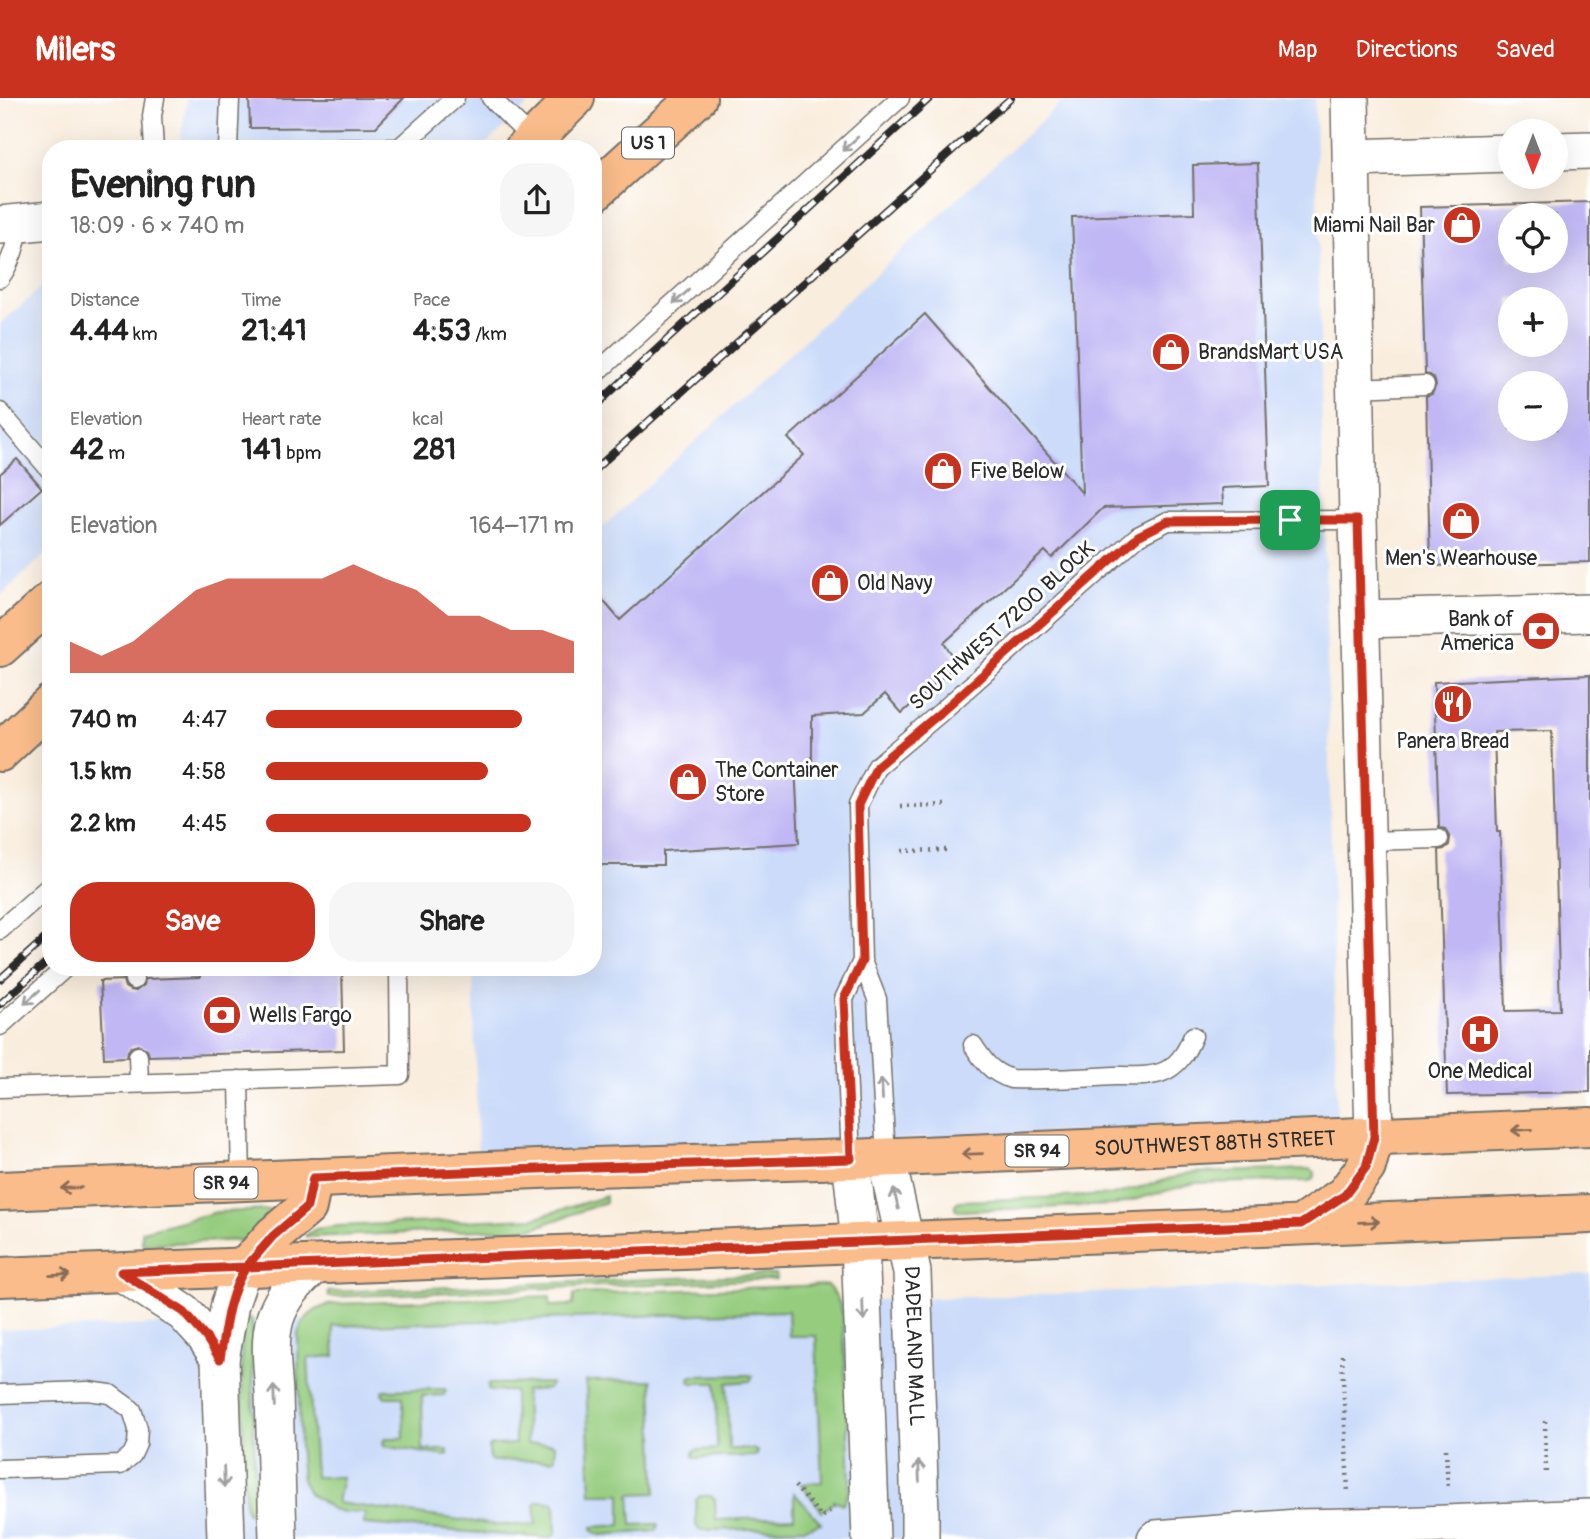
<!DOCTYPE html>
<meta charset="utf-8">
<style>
:root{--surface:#fff;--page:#f6f6f6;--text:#222;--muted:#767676;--accent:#c8321e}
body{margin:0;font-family:Pangolin,sans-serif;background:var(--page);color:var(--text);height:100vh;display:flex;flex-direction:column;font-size:26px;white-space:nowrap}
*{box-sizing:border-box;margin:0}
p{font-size:23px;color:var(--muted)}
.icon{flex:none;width:38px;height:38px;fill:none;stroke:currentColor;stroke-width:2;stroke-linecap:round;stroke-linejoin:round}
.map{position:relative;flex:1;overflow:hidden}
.side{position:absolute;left:42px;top:42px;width:560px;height:836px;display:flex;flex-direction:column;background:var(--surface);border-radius:28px;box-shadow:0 7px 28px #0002}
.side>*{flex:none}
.needle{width:46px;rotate:180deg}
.buttons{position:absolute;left:1498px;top:21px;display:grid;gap:14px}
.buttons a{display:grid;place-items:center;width:70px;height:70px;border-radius:50%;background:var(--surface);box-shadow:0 7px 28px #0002;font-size:35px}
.pin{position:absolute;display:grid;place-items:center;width:60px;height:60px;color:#fff;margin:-30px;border-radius:14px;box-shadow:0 4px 10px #0006}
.round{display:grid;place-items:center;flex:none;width:74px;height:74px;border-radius:28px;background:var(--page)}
.overview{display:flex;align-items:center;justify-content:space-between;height:119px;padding:0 28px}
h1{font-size:38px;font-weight:800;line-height:52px}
.metrics{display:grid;grid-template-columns:repeat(3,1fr);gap:10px;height:119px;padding:7px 28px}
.metrics div{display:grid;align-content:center}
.metrics b{font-size:30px;font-weight:800}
.metrics small{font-size:19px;font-weight:400}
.metrics p{font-size:19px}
.chart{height:196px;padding:14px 28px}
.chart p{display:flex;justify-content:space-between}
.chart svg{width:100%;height:126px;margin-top:7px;fill:var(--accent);opacity:.7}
.action{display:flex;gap:14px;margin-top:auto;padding:14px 28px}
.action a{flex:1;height:80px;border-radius:28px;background:var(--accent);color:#fff;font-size:28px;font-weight:800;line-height:80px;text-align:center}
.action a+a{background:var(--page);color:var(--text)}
ul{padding:0 28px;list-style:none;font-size:23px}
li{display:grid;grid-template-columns:112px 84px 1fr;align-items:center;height:52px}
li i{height:18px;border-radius:9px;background:var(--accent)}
header{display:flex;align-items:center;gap:42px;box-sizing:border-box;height:98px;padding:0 35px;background:var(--accent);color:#fff}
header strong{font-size:33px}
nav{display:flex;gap:38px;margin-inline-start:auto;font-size:24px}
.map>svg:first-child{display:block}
.built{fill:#cbdbf9}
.green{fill:#95cc7e;stroke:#607c54;stroke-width:2}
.building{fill:#c0b7f4;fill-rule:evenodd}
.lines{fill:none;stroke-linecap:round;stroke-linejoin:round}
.service-casing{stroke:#736f69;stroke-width:21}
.minor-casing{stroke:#736f69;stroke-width:40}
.primary-casing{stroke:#736f69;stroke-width:42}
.trunk-casing{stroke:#736f69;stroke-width:42}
.path{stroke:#736f69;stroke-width:4.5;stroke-dasharray:2 5;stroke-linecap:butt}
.service{stroke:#fff;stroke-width:18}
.minor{stroke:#fff;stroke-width:37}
.primary{stroke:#f9bc8a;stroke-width:38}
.trunk{stroke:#f9bc8a;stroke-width:38}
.rail-casing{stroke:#2b2b2b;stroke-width:8}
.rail{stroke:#fff;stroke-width:5;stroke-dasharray:16;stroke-linecap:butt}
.oneway{stroke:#a0a0a0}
.oneway2{stroke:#886c56}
.route-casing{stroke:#fff;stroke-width:14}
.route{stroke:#c8321e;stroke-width:9}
.labels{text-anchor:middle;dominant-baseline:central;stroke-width:6;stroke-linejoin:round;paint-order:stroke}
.shield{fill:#fff;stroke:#6b6b6b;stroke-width:2}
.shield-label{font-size:19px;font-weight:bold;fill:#2b2b2b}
.poi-label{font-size:21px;fill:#2b2b2b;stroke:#fff;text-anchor:start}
.street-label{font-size:21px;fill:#2b2b2b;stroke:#fff}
</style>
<header>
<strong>Milers</strong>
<nav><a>Map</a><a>Directions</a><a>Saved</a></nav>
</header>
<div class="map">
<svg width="1590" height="1441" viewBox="0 0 1590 1441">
<rect width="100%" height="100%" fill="#fff"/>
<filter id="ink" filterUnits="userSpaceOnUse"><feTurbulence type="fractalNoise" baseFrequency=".0143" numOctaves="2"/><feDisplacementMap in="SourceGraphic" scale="14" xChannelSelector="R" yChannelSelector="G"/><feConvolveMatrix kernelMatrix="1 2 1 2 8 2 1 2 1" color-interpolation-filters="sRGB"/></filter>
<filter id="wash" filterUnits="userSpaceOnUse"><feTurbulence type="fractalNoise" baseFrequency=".00686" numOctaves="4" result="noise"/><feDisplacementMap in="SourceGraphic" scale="28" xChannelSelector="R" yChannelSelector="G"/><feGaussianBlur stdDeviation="1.57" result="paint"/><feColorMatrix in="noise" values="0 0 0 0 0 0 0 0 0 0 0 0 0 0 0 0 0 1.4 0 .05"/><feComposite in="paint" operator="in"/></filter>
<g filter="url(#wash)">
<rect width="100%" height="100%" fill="#f9eddd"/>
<path class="built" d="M 187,0 L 535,0 L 481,51 L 179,51 Z
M 1066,0 L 1315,0 L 1337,1023 L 478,1059 L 473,870 L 593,870 L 593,438 Z
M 51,181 L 51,451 L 0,498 L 0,226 Z
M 1590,1176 L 1590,1441 L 0,1441 L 0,1232 L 1145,1193 Z"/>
<path class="green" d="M 1310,1071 L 1315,1074 L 1315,1079 L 1311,1083 L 1195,1085 L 1115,1107 L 959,1113 L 955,1111 L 955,1106 L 959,1103 L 1113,1097 L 1189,1075 Z
M 606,1098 L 606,1104 L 534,1130 L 307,1139 L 305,1137 L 316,1131 L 337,1128 L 534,1120 Z
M 274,1112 L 248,1142 L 142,1146 L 142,1133 L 217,1114 Z
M 776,1176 L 776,1181 L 329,1199 L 328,1194 Z
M 827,1187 L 837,1199 L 843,1217 L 850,1383 L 849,1394 L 843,1406 L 834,1402 L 830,1408 L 822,1413 L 801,1386 L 822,1384 L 816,1238 L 789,1238 L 788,1213 L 333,1228 L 335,1258 L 308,1260 L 315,1379 L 342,1379 L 337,1405 L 496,1427 L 536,1427 L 535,1405 C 542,1401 548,1404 555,1406 L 556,1437 L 547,1440 L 364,1426 L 365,1415 L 343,1414 L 332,1411 L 309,1395 L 302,1382 L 300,1360 L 298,1235 C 304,1218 316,1209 333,1206 L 550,1198 L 550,1208 L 573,1207 L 574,1196 Z
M 241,1221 L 252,1221 L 255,1404 L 251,1414 L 248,1415 L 245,1409 Z
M 750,1277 L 753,1278 L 750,1283 L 727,1285 L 729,1351 L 754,1351 L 757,1353 L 757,1357 L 754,1358 L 695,1360 L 693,1358 L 693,1354 L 695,1352 L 717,1351 L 716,1285 L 693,1285 L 689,1283 L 689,1281 L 692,1278 Z
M 652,1282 L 656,1395 L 630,1396 L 632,1427 L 658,1426 L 658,1430 L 655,1433 L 600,1437 L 593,1433 L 592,1429 L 621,1427 L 621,1396 L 591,1396 L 586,1283 Z
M 548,1285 L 551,1286 L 548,1291 L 525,1293 L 527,1346 L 551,1345 L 555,1348 L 555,1360 L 551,1362 L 492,1363 L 489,1360 L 489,1349 L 492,1347 L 515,1346 L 514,1293 L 491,1293 L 488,1291 L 488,1288 L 490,1286 Z
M 444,1291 L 446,1292 L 444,1297 L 422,1298 L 423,1352 L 448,1352 L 448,1357 L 445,1358 L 384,1348 L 383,1345 L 385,1340 L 404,1340 L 403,1299 L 385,1299 L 382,1295 L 384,1292 Z
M 794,1395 L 821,1425 L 805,1430 L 699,1432 L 696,1427 L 696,1402 L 700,1398 L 711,1398 L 715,1402 L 716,1422 L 794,1419 Z"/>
<g id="blocks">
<path class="building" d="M 249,0 L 404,0 L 376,29 L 250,30 Z
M 1258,65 L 1269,388 L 1222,390 L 1223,406 L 1103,410 L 1052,460 L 1045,453 L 944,545 L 958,565 L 902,615 L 885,596 L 864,615 L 812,618 L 812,667 L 795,667 L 799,745 L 663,753 L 663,767 L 598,767 L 598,754 L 593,754 L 593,491 L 620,522 L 804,357 L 788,340 L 925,216 L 1082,395 L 1072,119 L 1194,115 L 1193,67 Z
M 1590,104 L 1590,464 L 1430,468 L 1426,298 L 1432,296 L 1436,287 L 1434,280 L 1430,277 L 1425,276 L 1420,109 ZM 1510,117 L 1556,117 L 1556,163 L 1510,163 ZM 1510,201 L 1556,201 L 1556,247 L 1510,247 ZM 1510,285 L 1556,285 L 1556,331 L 1510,331 Z
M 17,361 L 42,390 L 0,427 L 0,376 Z
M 1590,577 L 1590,994 L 1447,997 L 1439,752 L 1444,751 L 1449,747 L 1450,740 L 1445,731 L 1439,730 L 1434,584 ZM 1552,633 L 1560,912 L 1506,913 L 1500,734 L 1497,734 L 1494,634 Z
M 200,870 L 342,870 L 344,952 L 149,958 L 147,951 L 138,947 L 131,949 L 128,953 L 127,959 L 104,960 L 100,883 L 123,882 L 125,889 L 130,892 L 136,893 L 144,887 L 145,881 L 200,879 Z"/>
</g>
</g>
<g filter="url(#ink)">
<use href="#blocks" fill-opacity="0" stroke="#736f69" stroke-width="2"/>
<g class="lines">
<g class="service-casing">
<path id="service" d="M 491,0 L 533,42
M 154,51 L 152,18 L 155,0
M 228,51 L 230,0
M 318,51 L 399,50
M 398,51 L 455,0
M 0,180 C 12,163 17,146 19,126
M 593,278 L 900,0
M 1356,290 L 1425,287
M 0,314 L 51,373
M 1367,743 L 1439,741
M 0,832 L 51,787
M 133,870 L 134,882
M 0,928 L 65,870
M 973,947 C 984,964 991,974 1011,981 C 1045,982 1080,980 1114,978 C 1130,978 1153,980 1167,972 C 1181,964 1187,952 1193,938
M 138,958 L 139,985
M 239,982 L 241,1084
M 0,990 L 400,977 L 399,870
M 886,1059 L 877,901 L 862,863 L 858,707 L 877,668 L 940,615 L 1138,438 L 1168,423 L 1358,422
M 851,1061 L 844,901 L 862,863
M 0,1296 L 88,1293 L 110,1296 L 132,1312 L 138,1331 L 137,1346 L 132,1357 L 120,1367 L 0,1371"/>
</g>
<g class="minor-casing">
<g id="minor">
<path d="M 1350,0 L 1358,422 L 1374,1039"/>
<path d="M 1556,53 L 1590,52"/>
<path d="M 1352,60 L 1510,55"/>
<path d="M 0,127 L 51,122"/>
<path d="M 1361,521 L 1590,515"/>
<path id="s1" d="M 886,1059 L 912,1174 L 920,1415 L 920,1441"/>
<path d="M 851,1061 L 860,1144 L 871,1441"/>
<path d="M 121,1174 L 184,1215 L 205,1238 L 220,1261"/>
<path d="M 226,1441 L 220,1261 L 230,1206 L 239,1180 L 246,1169"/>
<path d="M 278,1441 C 277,1393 275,1345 274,1296 C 273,1273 268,1245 275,1221 C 282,1199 298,1181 316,1167"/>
<path d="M 1156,1441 L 1297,1430 L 1399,1428 L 1590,1420"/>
</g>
</g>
<g class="primary-casing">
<g id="primary">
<path id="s2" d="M 0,1093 L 562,1070 L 851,1061 L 1590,1029"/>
<path d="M 1301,1127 L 1345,1097 L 1366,1069 L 1374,1039"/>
<path d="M 246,1169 L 273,1138 L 307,1109 L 313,1080"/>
<path d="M 0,1179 L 1590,1116"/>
</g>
</g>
<g class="trunk-casing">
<path id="trunk" d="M 524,51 L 575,0
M 593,95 L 697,0
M 0,549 L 51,503
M 0,654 L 51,606"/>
</g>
<path class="path" d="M 900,708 L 945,707
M 902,753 L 947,752
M 1342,1257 L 1348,1395
M 1545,1323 L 1546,1378
M 1446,1351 L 1448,1392
M 795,1388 L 822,1419 L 835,1410"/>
<use href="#service" class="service"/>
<use href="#minor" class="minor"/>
<use href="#primary" class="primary"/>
<use href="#trunk" class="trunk"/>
<g class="rail-casing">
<path id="rail" d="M 593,310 L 930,0
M 593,373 L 1011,0
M 0,881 L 51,835
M 0,906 L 51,860"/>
</g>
<use href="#rail" class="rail"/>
</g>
<defs><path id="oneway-shaft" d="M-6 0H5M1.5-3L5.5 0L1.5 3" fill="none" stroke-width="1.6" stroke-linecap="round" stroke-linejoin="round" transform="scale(1.75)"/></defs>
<g class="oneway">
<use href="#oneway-shaft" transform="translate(850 46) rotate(138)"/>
<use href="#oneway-shaft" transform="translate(681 199) rotate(138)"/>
<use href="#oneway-shaft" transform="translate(32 899) rotate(138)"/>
<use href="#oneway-shaft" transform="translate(882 991) rotate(-93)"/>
<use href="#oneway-shaft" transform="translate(896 1101) rotate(-103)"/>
<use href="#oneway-shaft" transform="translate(863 1212) rotate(88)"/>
<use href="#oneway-shaft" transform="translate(274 1298) rotate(-92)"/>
<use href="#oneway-shaft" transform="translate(919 1373) rotate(-92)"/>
<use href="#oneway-shaft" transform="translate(224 1379) rotate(88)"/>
</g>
<g class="oneway2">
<use href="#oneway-shaft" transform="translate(1522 1032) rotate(177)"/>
<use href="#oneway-shaft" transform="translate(972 1056) rotate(178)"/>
<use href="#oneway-shaft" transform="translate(71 1090) rotate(178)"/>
<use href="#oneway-shaft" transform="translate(1369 1124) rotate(-2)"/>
<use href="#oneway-shaft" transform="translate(60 1177) rotate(-3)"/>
</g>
</g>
<g class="lines" filter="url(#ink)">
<g class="route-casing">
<path id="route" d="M 1290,422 L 1168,423 L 1138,438 L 940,615 L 877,668 L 858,707 L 862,863 L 844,901 L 851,1061 L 562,1070 L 313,1080 L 307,1109 L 273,1138 L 246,1169 L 121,1174 L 184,1214 L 205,1238 L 220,1261 C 225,1230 228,1197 246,1169 L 1301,1126 L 1345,1097 L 1366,1069 L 1374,1039 L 1358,422 L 1290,422"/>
</g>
<use href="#route" class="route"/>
</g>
<defs>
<g id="shop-disc" transform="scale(2.0125)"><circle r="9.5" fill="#c8321e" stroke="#fff"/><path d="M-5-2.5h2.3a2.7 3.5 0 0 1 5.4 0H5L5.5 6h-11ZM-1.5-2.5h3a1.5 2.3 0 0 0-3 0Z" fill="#fff"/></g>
<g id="bank-disc" transform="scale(2.0125)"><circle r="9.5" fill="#c8321e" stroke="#fff"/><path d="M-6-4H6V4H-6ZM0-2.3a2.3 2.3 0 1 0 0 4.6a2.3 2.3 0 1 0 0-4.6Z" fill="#fff"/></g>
<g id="restaurant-disc" transform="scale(2.0125)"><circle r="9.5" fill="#c8321e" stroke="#fff"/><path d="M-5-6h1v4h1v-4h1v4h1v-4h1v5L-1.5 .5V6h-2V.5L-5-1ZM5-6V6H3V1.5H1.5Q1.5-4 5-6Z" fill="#fff"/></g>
<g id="hospital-disc" transform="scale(2.0125)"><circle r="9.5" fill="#c8321e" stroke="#fff"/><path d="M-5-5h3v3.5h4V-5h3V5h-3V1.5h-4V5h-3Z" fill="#fff"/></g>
</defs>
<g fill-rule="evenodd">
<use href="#shop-disc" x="1462" y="127"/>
<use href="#shop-disc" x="1171" y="254"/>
<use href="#shop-disc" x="943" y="373"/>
<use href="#shop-disc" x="1461" y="423"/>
<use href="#shop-disc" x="830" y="485"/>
<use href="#bank-disc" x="1541" y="533"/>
<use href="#restaurant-disc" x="1453" y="606"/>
<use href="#shop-disc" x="688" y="684"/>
<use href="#bank-disc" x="222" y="917"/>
<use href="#hospital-disc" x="1480" y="936"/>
</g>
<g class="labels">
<g class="shield">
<rect x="622" y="29.5" width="52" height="31" rx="5"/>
<rect x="1005.5" y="1037.5" width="63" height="31" rx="5"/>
<rect x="194.5" y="1069.5" width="63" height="31" rx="5"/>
</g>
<g class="shield-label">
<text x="648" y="45">US 1</text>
<text x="1037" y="1053">SR 94</text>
<text x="226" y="1085">SR 94</text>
</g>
<g class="poi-label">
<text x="1435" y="127" text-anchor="end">Miami Nail Bar</text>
<text x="1198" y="254">BrandsMart USA</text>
<text x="970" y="373">Five Below</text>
<text x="1461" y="460" text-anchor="middle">Men's Wearhouse</text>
<text x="857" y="485">Old Navy</text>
<text x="1514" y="521" text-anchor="end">Bank of<tspan x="1514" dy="24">America</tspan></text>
<text x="1453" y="643" text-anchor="middle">Panera Bread</text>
<text x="715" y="672">The Container<tspan x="715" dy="24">Store</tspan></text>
<text x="249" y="917">Wells Fargo</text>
<text x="1480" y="973" text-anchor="middle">One Medical</text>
</g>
<g class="street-label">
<text transform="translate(1002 528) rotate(-42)">SOUTHWEST 7200 BLOCK</text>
<text stroke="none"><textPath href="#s2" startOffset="1216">SOUTHWEST 88TH STREET</textPath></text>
<text stroke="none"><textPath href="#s1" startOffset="192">DADELAND MALL</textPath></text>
</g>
</g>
</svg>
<div class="buttons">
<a><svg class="needle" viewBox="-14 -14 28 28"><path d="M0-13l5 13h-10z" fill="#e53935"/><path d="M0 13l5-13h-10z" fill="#767676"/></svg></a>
<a><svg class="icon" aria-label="locate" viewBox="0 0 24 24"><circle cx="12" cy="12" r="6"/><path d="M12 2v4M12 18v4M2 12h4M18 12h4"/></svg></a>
<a>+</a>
<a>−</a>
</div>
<div class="pin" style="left:1290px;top:422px;background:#1e9e55"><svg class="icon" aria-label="arrive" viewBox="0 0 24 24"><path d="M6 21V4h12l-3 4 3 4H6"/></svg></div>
<section class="side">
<div class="overview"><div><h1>Evening run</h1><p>18:09 · 6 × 740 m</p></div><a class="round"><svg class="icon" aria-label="share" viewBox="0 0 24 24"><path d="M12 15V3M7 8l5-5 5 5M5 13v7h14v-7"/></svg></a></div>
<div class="metrics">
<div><p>Distance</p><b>4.44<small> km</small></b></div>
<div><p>Time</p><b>21:41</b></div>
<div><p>Pace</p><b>4:53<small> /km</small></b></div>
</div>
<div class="metrics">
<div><p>Elevation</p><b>42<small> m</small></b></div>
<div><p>Heart rate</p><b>141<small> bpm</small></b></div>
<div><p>kcal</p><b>281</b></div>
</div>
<div class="chart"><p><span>Elevation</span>164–171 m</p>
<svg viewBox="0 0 160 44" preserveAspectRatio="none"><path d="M0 44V33L10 38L20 33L30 24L40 15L50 11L60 11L70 11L80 11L90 6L100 11L110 15L120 24L130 24L140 29L150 29L160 33V44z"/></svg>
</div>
<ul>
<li><b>740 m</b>4:47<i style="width:83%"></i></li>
<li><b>1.5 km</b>4:58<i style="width:72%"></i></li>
<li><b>2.2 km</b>4:45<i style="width:86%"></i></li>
</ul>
<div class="action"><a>Save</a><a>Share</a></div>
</section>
</div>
